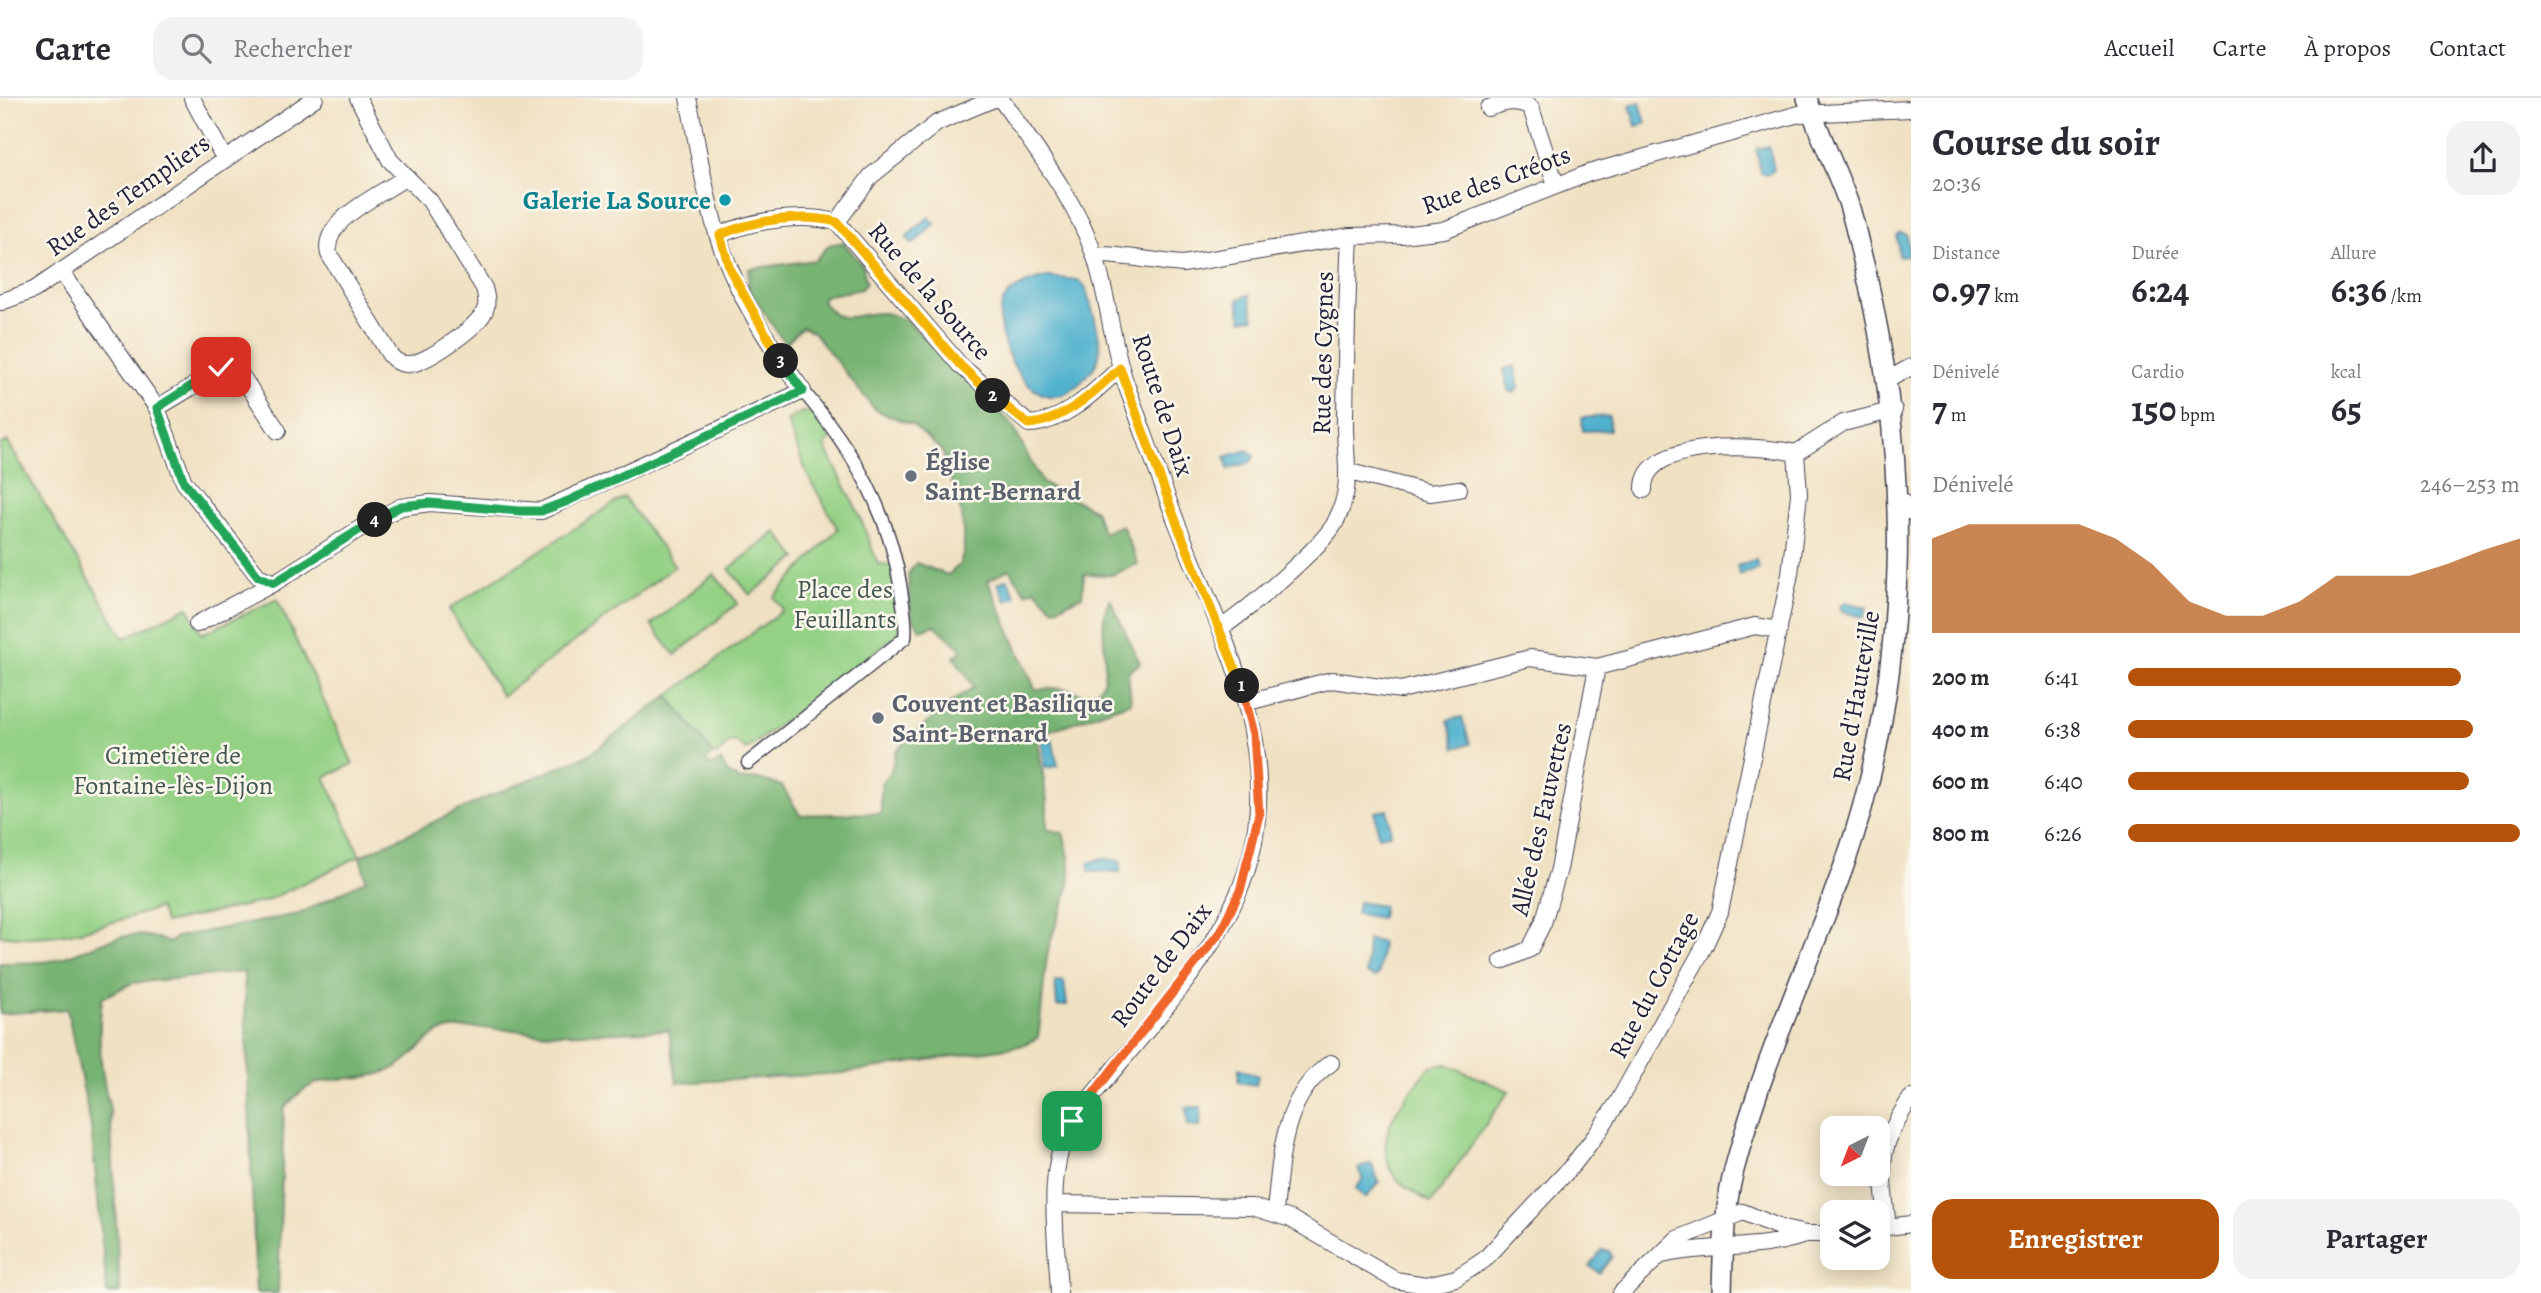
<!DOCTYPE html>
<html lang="fr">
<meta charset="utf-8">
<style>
:root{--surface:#fff;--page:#f2f2f3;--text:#2b2b33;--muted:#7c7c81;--line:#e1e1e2;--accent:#b45309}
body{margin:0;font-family:Alegreya,serif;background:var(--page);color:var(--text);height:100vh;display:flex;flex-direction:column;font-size:26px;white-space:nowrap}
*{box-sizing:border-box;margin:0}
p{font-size:23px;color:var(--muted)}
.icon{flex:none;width:38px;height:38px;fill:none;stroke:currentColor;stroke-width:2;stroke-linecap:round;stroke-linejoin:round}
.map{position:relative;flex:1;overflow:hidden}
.sheet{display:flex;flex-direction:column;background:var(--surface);width:630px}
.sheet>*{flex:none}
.needle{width:46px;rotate:222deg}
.controls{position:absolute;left:1820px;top:1018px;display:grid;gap:14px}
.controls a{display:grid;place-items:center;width:70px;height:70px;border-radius:14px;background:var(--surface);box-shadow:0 4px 18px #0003;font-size:35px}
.pin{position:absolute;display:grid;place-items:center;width:60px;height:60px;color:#fff;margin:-30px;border-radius:14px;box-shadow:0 4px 10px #0006}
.km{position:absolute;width:35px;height:35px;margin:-18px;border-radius:50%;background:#222;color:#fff;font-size:19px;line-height:35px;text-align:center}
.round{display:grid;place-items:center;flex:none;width:74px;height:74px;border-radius:21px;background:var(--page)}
.summary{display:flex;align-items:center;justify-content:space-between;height:119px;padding:0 21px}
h1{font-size:38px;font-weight:700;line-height:52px}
.metrics{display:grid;grid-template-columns:repeat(3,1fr);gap:10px;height:119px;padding:7px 21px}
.metrics div{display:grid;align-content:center}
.metrics b{font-size:35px;font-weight:700}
.metrics small{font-size:19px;font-weight:400}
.metrics p{font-size:19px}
.chart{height:196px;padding:14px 21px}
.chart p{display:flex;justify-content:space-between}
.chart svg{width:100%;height:126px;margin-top:7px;fill:var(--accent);opacity:.7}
.cta{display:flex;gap:14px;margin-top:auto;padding:14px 21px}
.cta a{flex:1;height:80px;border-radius:21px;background:var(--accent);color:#fff;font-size:28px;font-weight:700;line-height:80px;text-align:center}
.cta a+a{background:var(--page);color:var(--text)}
ul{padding:0 21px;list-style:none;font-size:23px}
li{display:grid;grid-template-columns:112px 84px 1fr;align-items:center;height:52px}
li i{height:18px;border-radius:9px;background:var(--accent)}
header{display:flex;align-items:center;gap:42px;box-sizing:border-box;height:98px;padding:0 35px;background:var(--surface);border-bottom:2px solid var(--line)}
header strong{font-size:33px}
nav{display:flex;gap:38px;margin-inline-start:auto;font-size:24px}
.search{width:490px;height:63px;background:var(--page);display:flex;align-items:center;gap:18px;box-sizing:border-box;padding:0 24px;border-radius:21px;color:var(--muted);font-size:26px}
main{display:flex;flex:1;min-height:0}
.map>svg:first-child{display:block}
.green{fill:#94d185;stroke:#5b7a60;stroke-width:2}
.forest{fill:#77b372;stroke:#4c6a56;stroke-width:2}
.water{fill:#4fb1ce;stroke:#386a84;stroke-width:2}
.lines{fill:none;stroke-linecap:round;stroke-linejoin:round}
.pedestrian-casing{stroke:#413f4f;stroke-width:15}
.minor-casing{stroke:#413f4f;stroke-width:18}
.tertiary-casing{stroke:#413f4f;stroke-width:22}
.pedestrian{stroke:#fff;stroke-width:12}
.minor{stroke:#fff;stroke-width:16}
.tertiary{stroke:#fff;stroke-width:19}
.split-1-casing{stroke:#fff;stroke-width:14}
.split-2-casing{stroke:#fff;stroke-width:14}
.split-3-casing{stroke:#fff;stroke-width:14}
.split-4-casing{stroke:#fff;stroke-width:14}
.split-5-casing{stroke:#fff;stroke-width:14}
.split-1{stroke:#f0652b;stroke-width:9}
.split-2{stroke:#f5b400;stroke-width:9}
.split-3{stroke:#f5b400;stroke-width:9}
.split-4{stroke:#22a559;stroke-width:9}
.split-5{stroke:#22a559;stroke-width:9}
.culture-dot{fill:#0f9aa8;stroke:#fbf7ec;stroke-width:2.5}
.worship-dot{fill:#6b7280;stroke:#fbf7ec;stroke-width:2.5}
.labels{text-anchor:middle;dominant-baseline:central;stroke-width:5;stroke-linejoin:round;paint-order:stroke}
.street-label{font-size:26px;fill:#22223b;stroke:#fbf7ec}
.culture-label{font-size:26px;font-weight:bold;fill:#0d838f;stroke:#fbf7ec;text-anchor:end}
.worship-label{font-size:26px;font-weight:bold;fill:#5b616d;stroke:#fbf7ec;text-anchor:start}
.park-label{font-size:26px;fill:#445751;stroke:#fbf7ec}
</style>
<header>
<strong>Carte</strong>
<div class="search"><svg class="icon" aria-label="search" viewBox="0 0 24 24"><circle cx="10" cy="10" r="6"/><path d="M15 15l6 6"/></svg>Rechercher</div>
<nav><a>Accueil</a><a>Carte</a><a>À propos</a><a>Contact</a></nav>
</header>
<main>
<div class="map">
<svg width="1911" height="1195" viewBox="0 0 1911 1195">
<rect width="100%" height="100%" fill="#fbf7ec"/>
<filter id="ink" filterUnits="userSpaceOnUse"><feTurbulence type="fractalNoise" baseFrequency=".0143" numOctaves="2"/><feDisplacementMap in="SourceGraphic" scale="14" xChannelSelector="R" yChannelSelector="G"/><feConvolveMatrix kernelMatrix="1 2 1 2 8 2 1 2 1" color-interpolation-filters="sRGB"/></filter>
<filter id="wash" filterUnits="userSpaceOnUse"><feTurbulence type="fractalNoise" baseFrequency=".00686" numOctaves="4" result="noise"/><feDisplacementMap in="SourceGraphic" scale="28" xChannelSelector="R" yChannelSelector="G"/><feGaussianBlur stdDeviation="1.57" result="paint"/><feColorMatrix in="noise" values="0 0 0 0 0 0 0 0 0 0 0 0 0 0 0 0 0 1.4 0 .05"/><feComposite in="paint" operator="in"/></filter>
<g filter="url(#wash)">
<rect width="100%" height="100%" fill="#f0e1c3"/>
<path class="green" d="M 802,314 L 814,315 L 832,339 L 825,348 L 858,414 L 878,466 L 893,467 L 901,534 L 746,652 L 736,644 L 730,644 L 717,657 L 713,656 L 668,598 L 783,512 L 774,499 L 838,431 L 807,376 L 787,323 Z
M 7,343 L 124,540 L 188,509 L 202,536 L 277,501 L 353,666 L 325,679 L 360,758 L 266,803 L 165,825 L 159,810 C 107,826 55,846 0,837 L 0,347 Z
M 624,399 L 675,468 L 502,598 L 449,511 Z
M 776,434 L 797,460 L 750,497 L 729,471 Z
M 714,476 L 738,505 L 675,557 L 651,527 Z
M 1446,966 L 1509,993 L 1431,1105 C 1421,1098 1402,1089 1395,1079 C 1368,1036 1405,1001 1430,969 Z"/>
<path class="forest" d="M 843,144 L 863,168 L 866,185 L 861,191 L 824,198 L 822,203 C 841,232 858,213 884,215 C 891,216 899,220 906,222 L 1011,325 L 1042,385 L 1095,412 L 1103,435 L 1122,427 L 1138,466 L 1112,477 L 1084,476 L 1082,498 L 1054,511 L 1035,491 L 1026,495 L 1009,471 L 988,483 L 1035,591 C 1046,591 1058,590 1068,591 C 1073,592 1079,596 1084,596 C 1124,596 1091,530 1110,501 L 1140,565 L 1128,574 L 1131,604 L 1037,637 L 1047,704 L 1047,731 L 1063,735 C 1083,795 1056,807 1047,859 C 1043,886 1042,913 1038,940 L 1020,948 L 844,975 L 677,985 L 669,932 C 631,933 591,936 552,935 C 527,934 461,925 440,934 C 420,944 407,970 379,976 C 337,986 316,971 284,1011 L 278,1195 L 256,1195 L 244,874 L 132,885 L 102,900 C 97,938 100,975 110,1011 L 120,1195 L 107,1195 L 91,1029 L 67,911 L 0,916 L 0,865 C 17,864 38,866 55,862 C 96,851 126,824 169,845 L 176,839 L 299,816 L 366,782 L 360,758 L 488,699 L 588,657 L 668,598 L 713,656 L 706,662 L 710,668 L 721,663 L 727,674 L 739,682 L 759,681 L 782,688 L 800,717 L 881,715 L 881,685 L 891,673 L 896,653 L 947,607 L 974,589 L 954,559 L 962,552 L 935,527 L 921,532 L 911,518 L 908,476 L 916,465 L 948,477 L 960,466 L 964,452 L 962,417 L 942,353 L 913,327 L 875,312 L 813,234 L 802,229 L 785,246 L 748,190 L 749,171 L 815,162 L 829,147 Z"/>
<path class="water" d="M 1640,4 L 1646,25 L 1636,28 L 1630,7 Z
M 1769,48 L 1774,72 L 1767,77 L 1761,75 L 1756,51 Z
M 929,119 L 935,126 L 913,146 L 906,139 Z
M 1900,135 L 1907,137 L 1909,157 L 1899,158 L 1897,138 Z
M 1048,179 L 1078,182 L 1085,188 C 1091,209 1104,241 1098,262 C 1095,270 1087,278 1081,284 C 1038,331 993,250 1001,210 C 1005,191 1032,182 1048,179 Z
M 1249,196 L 1254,220 L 1242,222 L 1238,202 Z
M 1515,268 L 1519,290 L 1513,295 L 1508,292 L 1504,271 Z
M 1609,318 L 1610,332 L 1583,333 L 1582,320 Z
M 1247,352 L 1254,358 L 1251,364 L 1228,371 L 1225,359 Z
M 1756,462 L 1759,471 L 1740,477 L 1737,468 Z
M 1007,481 L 1016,498 L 1006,503 L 998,485 Z
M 1845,504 L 1867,509 L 1864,519 L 1842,514 L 1840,508 Z
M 1462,619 L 1470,646 L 1455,650 L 1448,622 Z
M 1052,640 L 1058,668 L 1045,670 L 1042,642 Z
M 1388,712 L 1391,736 L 1378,738 L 1375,714 Z
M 1102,760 L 1121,763 L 1120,774 L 1089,774 L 1089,765 Z
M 1358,804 L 1383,808 L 1381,820 L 1356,816 Z
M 1368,842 L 1382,844 L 1379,876 L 1375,879 L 1366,875 Z
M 1064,883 L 1067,907 L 1057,908 L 1055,884 Z
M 1239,970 L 1258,978 L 1256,987 L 1238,984 Z
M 1186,1009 L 1201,1009 L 1200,1029 L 1188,1028 Z
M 1371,1065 L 1379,1084 L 1366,1100 L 1355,1091 L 1363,1081 L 1358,1071 Z
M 1602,1152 L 1610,1153 L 1612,1159 L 1599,1175 L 1590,1168 Z"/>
</g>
<g filter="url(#ink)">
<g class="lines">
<g class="pedestrian-casing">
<path id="pedestrian" d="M 748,665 L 905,540 C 907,525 903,508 901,492 C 890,414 853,352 803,293"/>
</g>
<g class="minor-casing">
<path id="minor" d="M 192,0 L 224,60
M 358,0 L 390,62 L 430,103 L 484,190 C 486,198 488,205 485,212 C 480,228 425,266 409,266 C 401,267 395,263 390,257 L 329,156 C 320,122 381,97 406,79
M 1000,0 C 1034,49 1074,99 1094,156 C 1109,199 1111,246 1127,289 C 1144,335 1160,382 1178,428 C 1220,534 1281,643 1250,761 C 1225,857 1132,945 1072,1023 C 1044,1073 1057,1140 1059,1195
M 1488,10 C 1503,5 1518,0 1531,10 L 1556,87
M 837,124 L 871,78 L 937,25 L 996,0
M 720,137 C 753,122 801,115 837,124 L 960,267 L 1029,326 C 1063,325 1096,293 1120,270
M 1094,157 C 1125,156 1153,164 1183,166 L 1350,138 L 1402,137 L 1444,132 L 1589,75 L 1799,16 L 1911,11
M 61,173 L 157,310 L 184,384 L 258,478 L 274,485
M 1,204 L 34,192 L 315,0
M 1889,281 L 1911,269
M 157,310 L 230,266 L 239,274 L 278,333
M 1350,374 L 1430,395 L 1459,391
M 1644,392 C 1642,339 1761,347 1796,355
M 1901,402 L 1911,414
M 197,526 L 274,485 L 367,426 L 401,409 L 430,405 L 541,413 L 803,293 C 775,255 749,216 731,173 C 707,120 700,57 688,0
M 1221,530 C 1245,514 1322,449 1335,425 C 1355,386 1344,360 1345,320 C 1346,260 1347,199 1350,138
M 1248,604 L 1332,582 L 1401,592 L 1530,560 L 1597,569 L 1755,528 L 1779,532
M 1502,863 L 1530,851 L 1543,825 L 1559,771 L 1597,569
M 1056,1106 L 1252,1109 L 1291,1121 L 1395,1182 L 1426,1187 L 1456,1180 L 1484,1162 L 1573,1067 L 1596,1037 L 1618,1004 L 1704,849 L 1720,814 L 1790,476 L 1799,396 L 1796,355 L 1843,325 L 1894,312
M 1275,1113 C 1281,1059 1282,998 1331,965
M 1888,1129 C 1881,1068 1875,1053 1911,1000
M 1880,1130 L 1911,1126
M 1662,1157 C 1707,1146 1758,1153 1802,1138
M 1621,1195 L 1677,1141 L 1743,1114 L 1783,1131 L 1806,1136 L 1832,1136"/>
</g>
<g class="tertiary-casing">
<path id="tertiary" d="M 1722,1195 C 1723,1155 1724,1110 1734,1072 C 1762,965 1809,866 1846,762 C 1911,572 1911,365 1865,170 C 1859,148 1855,125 1848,104 C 1835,69 1819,36 1807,0"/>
</g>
<use href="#pedestrian" class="pedestrian"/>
<use href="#minor" class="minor"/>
<use href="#tertiary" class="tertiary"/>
</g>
</g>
<g class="lines" filter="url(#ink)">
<g class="split-1-casing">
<path id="split-1" d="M 1072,1023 L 1220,834 L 1240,793 L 1259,716 L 1254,636 L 1242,588"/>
</g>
<g class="split-2-casing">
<path id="split-2" d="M 993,298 L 1028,326 C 1063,324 1096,293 1120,270 L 1177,426 L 1242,588"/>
</g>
<g class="split-3-casing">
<path id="split-3" d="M 781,263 L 730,172 L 720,137 C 753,122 801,115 837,124 L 960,267 L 993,298"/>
</g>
<g class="split-4-casing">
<path id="split-4" d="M 375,422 L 401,408 L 430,405 L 519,413 L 541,413 L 568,403 L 803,293 L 781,263"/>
</g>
<g class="split-5-casing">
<path id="split-5" d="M 221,269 L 157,310 L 184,384 L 258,478 L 274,485 L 375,422"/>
</g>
<use href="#split-1" class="split-1"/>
<use href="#split-2" class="split-2"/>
<use href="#split-3" class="split-3"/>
<use href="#split-4" class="split-4"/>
<use href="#split-5" class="split-5"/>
</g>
<circle class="culture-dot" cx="725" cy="102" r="7"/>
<g class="worship-dot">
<circle cx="911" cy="378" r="7"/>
<circle cx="878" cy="620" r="7"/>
</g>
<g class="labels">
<g class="street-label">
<text transform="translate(1496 82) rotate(-20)">Rue des Créots</text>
<text transform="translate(128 97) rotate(-35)">Rue des Templiers</text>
<text transform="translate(930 193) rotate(49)">Rue de la Source</text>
<text transform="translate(1323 255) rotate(-89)">Rue des Cygnes</text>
<text transform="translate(1163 307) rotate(72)">Route de Daix</text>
<text transform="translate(1856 598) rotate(-80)">Rue d'Hauteville</text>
<text transform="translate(1541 721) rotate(-77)">Allée des Fauvettes</text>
<text transform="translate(1161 867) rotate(-53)">Route de Daix</text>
<text transform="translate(1654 887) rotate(-62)">Rue du Cottage</text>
</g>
<g class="culture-label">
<text x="711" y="102">Galerie La Source</text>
</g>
<g class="worship-label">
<text x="925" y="363">Église<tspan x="925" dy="30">Saint-Bernard</tspan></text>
<text x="892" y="605">Couvent et Basilique<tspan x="892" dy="30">Saint-Bernard</tspan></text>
</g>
<g class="park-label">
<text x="845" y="491">Place des<tspan x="845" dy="30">Feuillants</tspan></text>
<text x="173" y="657">Cimetière de<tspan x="173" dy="30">Fontaine-lès-Dijon</tspan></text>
</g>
</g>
</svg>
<div class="controls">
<a><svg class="needle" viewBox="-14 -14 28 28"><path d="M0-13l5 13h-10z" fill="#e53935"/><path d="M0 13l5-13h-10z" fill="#7c7c81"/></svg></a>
<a><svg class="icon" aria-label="layers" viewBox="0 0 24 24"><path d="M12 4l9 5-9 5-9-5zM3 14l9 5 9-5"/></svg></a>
</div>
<div class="pin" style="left:1072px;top:1023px;background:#1e9e55"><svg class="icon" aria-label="arrive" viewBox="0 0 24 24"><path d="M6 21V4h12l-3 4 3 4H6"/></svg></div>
<div class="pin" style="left:221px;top:269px;background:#d93025"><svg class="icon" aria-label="check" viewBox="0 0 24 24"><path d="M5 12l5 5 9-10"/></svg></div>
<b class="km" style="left:1242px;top:588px">1</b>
<b class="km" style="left:993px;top:298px">2</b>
<b class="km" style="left:781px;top:263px">3</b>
<b class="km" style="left:375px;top:422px">4</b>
</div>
<section class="sheet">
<div class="summary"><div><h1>Course du soir</h1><p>20:36</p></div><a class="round"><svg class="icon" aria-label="share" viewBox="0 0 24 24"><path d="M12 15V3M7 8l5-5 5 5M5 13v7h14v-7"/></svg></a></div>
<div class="metrics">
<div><p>Distance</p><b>0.97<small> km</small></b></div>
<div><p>Durée</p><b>6:24</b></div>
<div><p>Allure</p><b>6:36<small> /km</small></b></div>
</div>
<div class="metrics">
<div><p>Dénivelé</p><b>7<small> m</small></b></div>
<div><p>Cardio</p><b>150<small> bpm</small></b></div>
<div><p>kcal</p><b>65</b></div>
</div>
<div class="chart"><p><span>Dénivelé</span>246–253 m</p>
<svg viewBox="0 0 160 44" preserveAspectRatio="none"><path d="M0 44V11L10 6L20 6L30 6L40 6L50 11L60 20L70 33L80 38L90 38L100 33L110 24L120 24L130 24L140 20L150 15L160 11V44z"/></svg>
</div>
<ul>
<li><b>200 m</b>6:41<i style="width:85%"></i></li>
<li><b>400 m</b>6:38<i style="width:88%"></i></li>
<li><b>600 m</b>6:40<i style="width:87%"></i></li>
<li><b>800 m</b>6:26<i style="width:100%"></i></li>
</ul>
<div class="cta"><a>Enregistrer</a><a>Partager</a></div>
</section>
</main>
